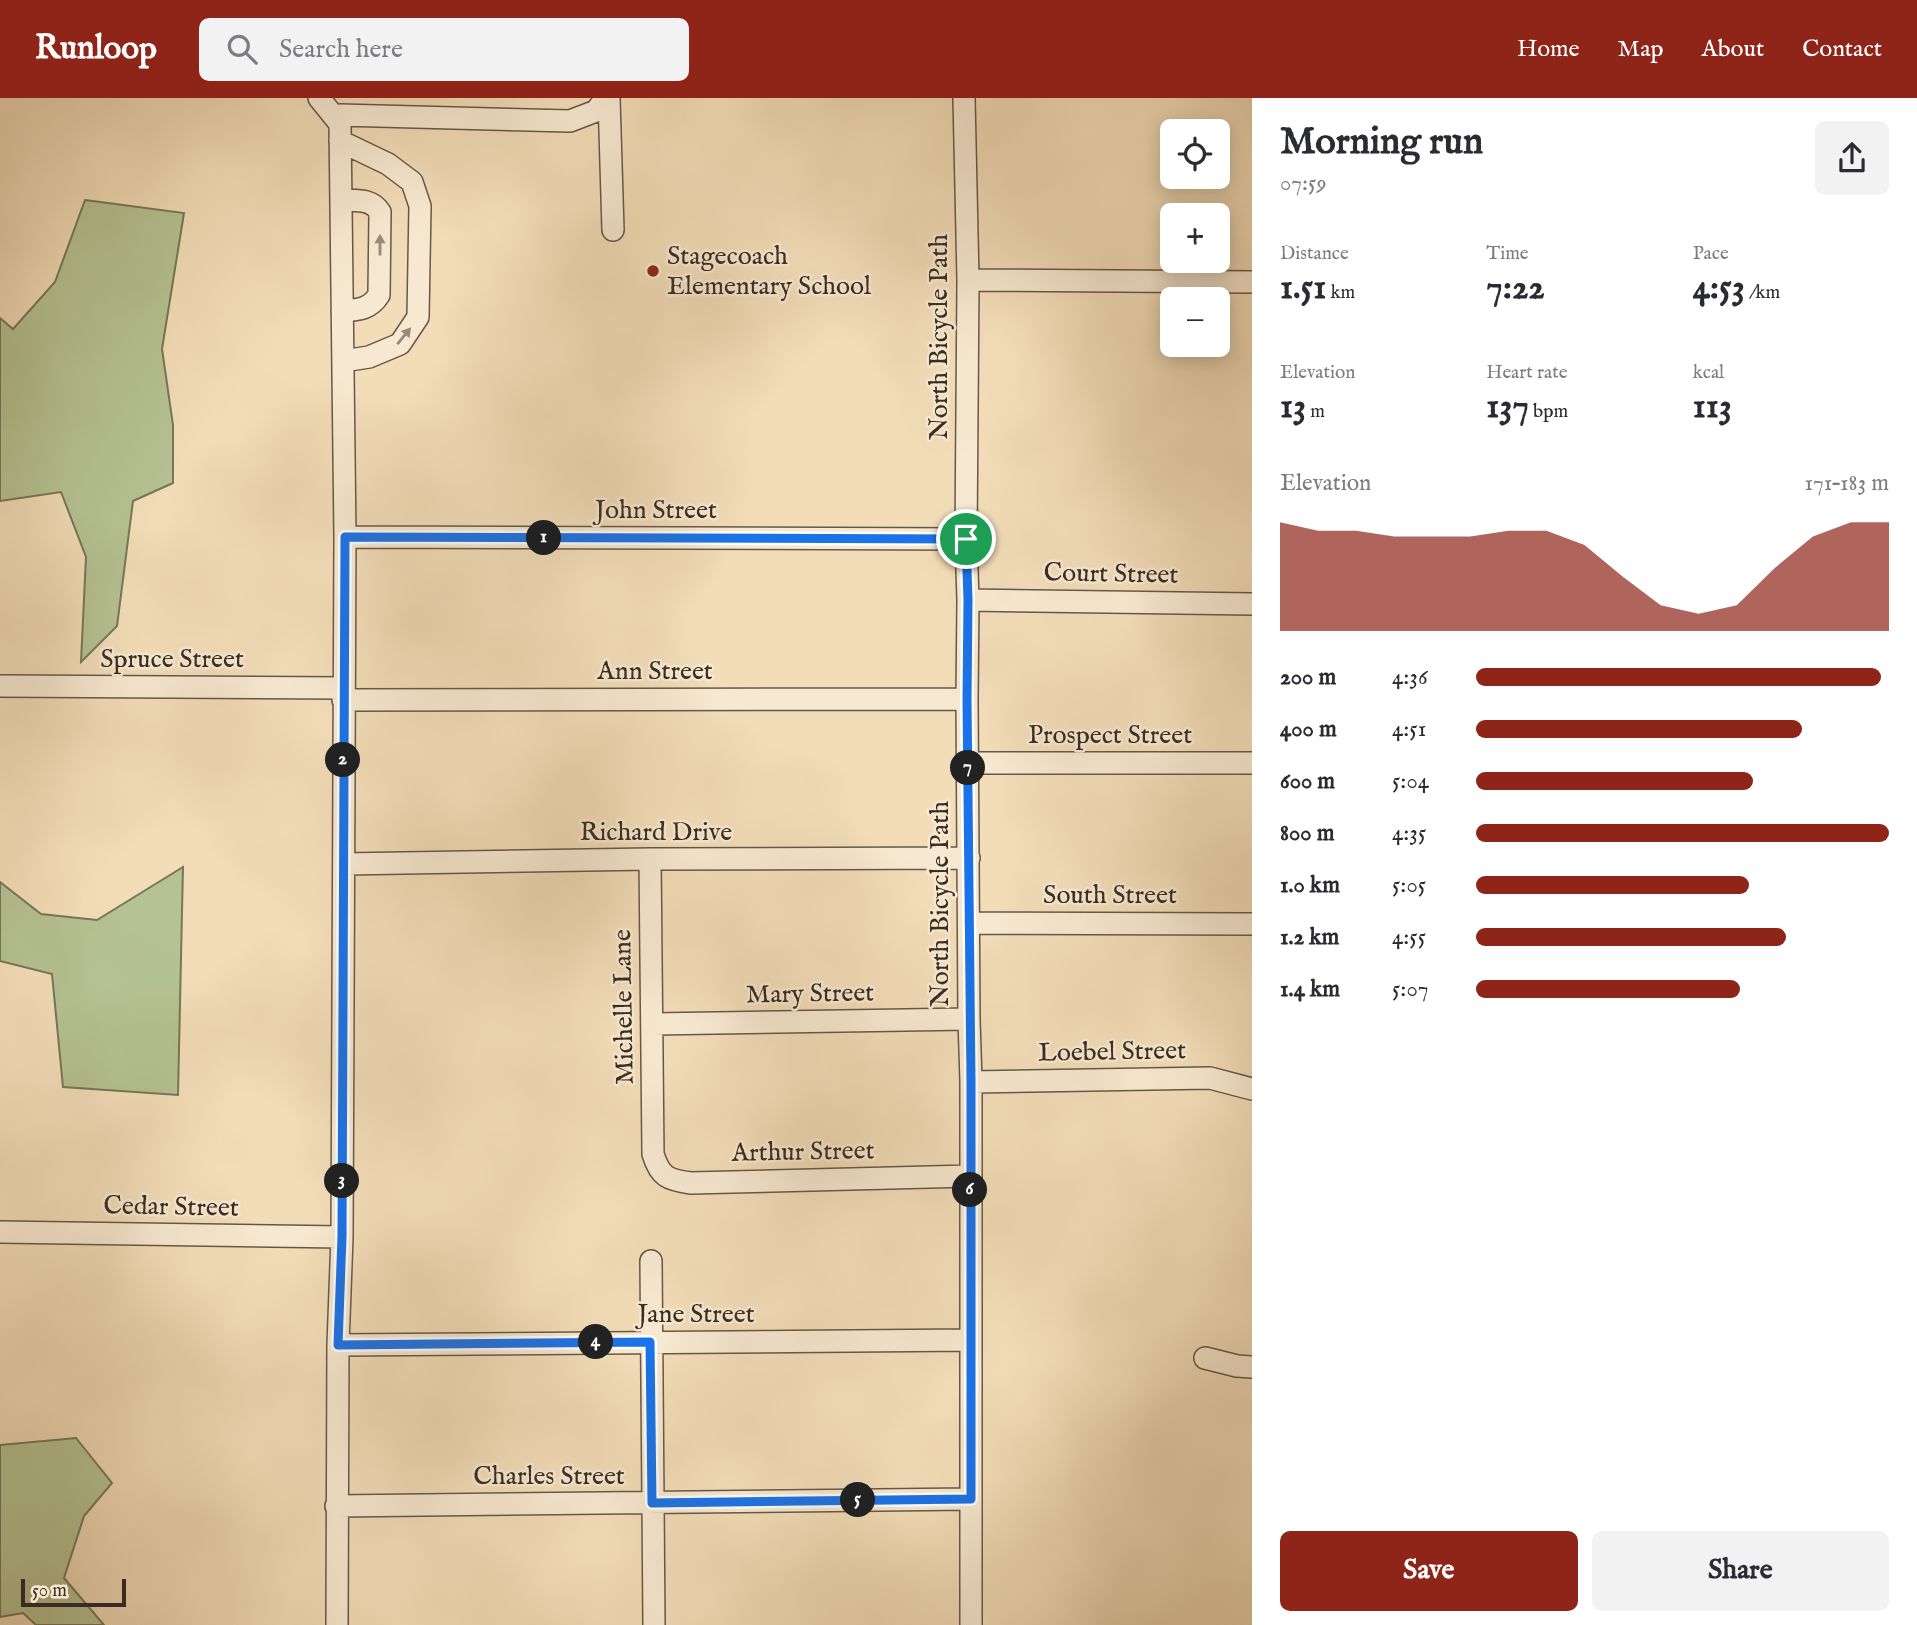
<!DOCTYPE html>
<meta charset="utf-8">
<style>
:root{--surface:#fff;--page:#f2f2f3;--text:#2b2b33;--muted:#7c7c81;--accent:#8f2418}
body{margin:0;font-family:"IM FELL English",serif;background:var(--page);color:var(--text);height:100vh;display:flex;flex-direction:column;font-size:26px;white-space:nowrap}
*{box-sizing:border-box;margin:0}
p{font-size:23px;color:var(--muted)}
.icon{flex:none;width:38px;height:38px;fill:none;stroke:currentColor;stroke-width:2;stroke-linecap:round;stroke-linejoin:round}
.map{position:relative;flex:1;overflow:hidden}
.sheet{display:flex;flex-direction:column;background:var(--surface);width:665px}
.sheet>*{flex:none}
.fabs{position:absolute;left:1160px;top:21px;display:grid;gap:14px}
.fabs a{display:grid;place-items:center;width:70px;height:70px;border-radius:10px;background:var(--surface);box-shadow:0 4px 18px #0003;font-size:35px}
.scale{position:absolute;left:21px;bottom:18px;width:105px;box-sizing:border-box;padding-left:7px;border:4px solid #382c23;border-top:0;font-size:19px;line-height:24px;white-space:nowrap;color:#382c23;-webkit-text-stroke:5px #f7e9d1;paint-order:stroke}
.pin{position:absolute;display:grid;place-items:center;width:60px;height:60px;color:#fff;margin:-30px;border:4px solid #fff;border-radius:50%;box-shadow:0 2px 7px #0007}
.km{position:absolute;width:35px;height:35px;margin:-18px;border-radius:50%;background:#222;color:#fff;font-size:19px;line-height:35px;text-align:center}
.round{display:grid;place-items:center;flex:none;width:74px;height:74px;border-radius:10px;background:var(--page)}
.headline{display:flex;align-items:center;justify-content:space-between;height:119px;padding:0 28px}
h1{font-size:38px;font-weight:800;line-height:52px}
.figures{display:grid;grid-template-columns:repeat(3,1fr);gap:10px;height:119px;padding:7px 28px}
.figures div{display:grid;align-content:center}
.figures b{font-size:35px;font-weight:800}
.figures small{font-size:19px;font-weight:400}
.figures p{font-size:19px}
.chart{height:196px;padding:14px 28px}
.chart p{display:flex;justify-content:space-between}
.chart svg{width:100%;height:126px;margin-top:7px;fill:var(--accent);opacity:.7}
.primary-button{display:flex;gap:14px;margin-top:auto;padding:14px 28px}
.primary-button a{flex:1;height:80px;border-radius:10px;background:var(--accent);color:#fff;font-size:28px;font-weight:800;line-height:80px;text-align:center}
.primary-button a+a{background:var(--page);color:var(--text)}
ul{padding:0 28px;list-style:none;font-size:23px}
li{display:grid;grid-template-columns:112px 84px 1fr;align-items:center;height:52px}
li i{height:18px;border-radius:9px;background:var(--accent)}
header{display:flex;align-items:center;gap:42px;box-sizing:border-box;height:98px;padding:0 35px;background:var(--accent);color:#fff}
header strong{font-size:33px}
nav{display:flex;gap:38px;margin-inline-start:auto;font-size:24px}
.search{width:490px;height:63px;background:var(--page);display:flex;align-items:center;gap:18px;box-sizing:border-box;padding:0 24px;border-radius:10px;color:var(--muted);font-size:26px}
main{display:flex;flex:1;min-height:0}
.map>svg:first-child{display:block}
.green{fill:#b5c293;stroke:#76775b;stroke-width:2}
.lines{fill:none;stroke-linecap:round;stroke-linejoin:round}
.minor-casing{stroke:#665848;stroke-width:24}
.minor{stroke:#f7e9d1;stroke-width:21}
.oneway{fill:#988a7a}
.route-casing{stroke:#fff;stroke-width:14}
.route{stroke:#1a73e8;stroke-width:9}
.poi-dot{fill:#8f2418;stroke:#f7e9d1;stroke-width:2.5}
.labels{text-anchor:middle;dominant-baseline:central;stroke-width:5;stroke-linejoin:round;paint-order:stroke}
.poi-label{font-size:26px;fill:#382c23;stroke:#f7e9d1;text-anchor:start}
.street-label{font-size:26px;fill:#382c23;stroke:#f7e9d1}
</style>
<header>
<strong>Runloop</strong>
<div class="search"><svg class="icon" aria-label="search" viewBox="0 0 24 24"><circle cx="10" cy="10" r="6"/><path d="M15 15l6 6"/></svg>Search here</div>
<nav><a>Home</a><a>Map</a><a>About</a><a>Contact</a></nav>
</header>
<main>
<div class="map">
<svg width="1252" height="1527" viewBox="0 0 1252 1527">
<rect width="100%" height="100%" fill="#f2ddb8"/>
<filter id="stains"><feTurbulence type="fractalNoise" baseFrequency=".00286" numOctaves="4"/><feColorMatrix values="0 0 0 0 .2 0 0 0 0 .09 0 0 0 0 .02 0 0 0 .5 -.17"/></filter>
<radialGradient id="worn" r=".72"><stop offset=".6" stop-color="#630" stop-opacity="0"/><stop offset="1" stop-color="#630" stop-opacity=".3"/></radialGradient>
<path class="green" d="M 85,102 L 184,115 L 162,251 L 173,327 L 173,385 L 133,403 L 117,528 L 81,564 L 86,459 L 61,394 L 0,403 L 0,220 L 13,231 L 55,184 Z
M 183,769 L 178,997 L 63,989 L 52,876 L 0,863 L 0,784 L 41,816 L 97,822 Z
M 76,1340 L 112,1385 L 84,1418 L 64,1480 L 104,1527 L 36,1527 L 23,1515 L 0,1519 L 0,1347 Z"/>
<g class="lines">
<g class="minor-casing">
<path id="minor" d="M 319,0 L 340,26 L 345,439 L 342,1139 L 338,1247 L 337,1527
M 609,0 L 613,132
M 964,0 L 968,182 L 966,441 L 968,502 L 967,601 L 969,921 L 971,984 L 971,1527
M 340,17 L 570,23 L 596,13 L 606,0
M 340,43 L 388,66 L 412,84 L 420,108 L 418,219 L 400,246 L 369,259 L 343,263
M 341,102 C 356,103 371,100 380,114 L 379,197 C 370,211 359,212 342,213
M 968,182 L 1252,184
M 345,439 L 966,441
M 968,502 L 1252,506
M 0,588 L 344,590
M 343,602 L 967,601
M 968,665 L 1252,665
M 650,761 L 653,1056 C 660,1079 668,1082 691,1085 L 970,1078
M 344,766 L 650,761 L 969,760
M 969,825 L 1252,826
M 653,926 L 969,921
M 971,984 L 1210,980 L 1252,991
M 0,1134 L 342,1139
M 651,1163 L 654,1527
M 338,1247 L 970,1242
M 1205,1260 L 1237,1268 L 1252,1269
M 336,1408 L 971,1401"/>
</g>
<use href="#minor" class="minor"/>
</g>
<defs><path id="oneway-solid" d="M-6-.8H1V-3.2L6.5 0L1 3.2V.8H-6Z" transform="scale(1.75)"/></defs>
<g class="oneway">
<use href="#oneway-solid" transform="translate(380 147) rotate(-90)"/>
<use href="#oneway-solid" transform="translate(404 238) rotate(-51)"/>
</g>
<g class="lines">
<g class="route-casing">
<path id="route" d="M 345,439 L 966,441 L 968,502 L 967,601 L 971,984 L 971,1401 L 652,1405 L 650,1244 L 338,1247 L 342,1139 Z"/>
</g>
<use href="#route" class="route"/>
</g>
<circle class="poi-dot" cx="653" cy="173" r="7"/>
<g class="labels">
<g class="poi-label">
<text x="667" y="158">Stagecoach<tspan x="667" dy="30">Elementary School</tspan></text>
</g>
<g class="street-label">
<text transform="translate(939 239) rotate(-90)">North Bicycle Path</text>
<text x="656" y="412">John Street</text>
<text transform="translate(1111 476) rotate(1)">Court Street</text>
<text x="172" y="561">Spruce Street</text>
<text x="655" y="573">Ann Street</text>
<text x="1110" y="637">Prospect Street</text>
<text x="656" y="734">Richard Drive</text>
<text x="1110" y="797">South Street</text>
<text transform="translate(940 806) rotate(-90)">North Bicycle Path</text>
<text transform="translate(810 896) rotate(-1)">Mary Street</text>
<text transform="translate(624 909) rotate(-91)">Michelle Lane</text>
<text transform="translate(1112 954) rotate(-1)">Loebel Street</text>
<text transform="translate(803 1054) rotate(-1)">Arthur Street</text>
<text transform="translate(171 1109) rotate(1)">Cedar Street</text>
<text x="696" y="1216">Jane Street</text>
<text x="549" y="1378">Charles Street</text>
</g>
</g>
<rect width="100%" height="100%" filter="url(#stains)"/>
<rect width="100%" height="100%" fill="url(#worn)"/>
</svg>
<div class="fabs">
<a><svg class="icon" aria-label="locate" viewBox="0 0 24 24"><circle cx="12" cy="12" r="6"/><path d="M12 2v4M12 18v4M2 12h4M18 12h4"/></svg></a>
<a>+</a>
<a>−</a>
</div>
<div class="scale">50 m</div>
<div class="pin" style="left:966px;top:441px;background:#1e9e55"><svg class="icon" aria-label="arrive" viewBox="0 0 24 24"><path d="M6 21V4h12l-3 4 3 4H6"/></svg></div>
<b class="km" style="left:544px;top:440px">1</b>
<b class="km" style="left:343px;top:662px">2</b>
<b class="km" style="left:342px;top:1083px">3</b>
<b class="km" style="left:596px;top:1244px">4</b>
<b class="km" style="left:858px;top:1402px">5</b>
<b class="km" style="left:970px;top:1092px">6</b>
<b class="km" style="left:968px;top:670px">7</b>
</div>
<section class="sheet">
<div class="headline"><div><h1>Morning run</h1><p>07:59</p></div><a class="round"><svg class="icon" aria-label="share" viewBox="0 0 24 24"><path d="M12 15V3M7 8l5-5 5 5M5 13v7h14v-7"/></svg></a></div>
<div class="figures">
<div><p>Distance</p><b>1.51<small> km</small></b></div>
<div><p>Time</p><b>7:22</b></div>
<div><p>Pace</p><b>4:53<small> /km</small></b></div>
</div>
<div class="figures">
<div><p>Elevation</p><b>13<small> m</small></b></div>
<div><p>Heart rate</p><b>137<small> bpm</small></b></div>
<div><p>kcal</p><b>113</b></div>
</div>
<div class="chart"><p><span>Elevation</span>171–183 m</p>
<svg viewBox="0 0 160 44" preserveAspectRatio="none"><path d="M0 44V6L10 9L20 9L30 11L40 11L50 11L60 9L70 9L80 14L90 25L100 35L110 38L120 35L130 22L140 11L150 6L160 6V44z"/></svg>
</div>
<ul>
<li><b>200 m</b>4:36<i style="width:98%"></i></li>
<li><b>400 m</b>4:51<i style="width:79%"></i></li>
<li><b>600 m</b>5:04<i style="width:67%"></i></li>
<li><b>800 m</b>4:35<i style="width:100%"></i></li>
<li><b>1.0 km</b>5:05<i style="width:66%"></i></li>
<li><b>1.2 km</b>4:55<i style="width:75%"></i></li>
<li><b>1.4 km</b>5:07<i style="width:64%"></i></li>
</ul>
<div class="primary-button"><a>Save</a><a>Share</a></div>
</section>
</main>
